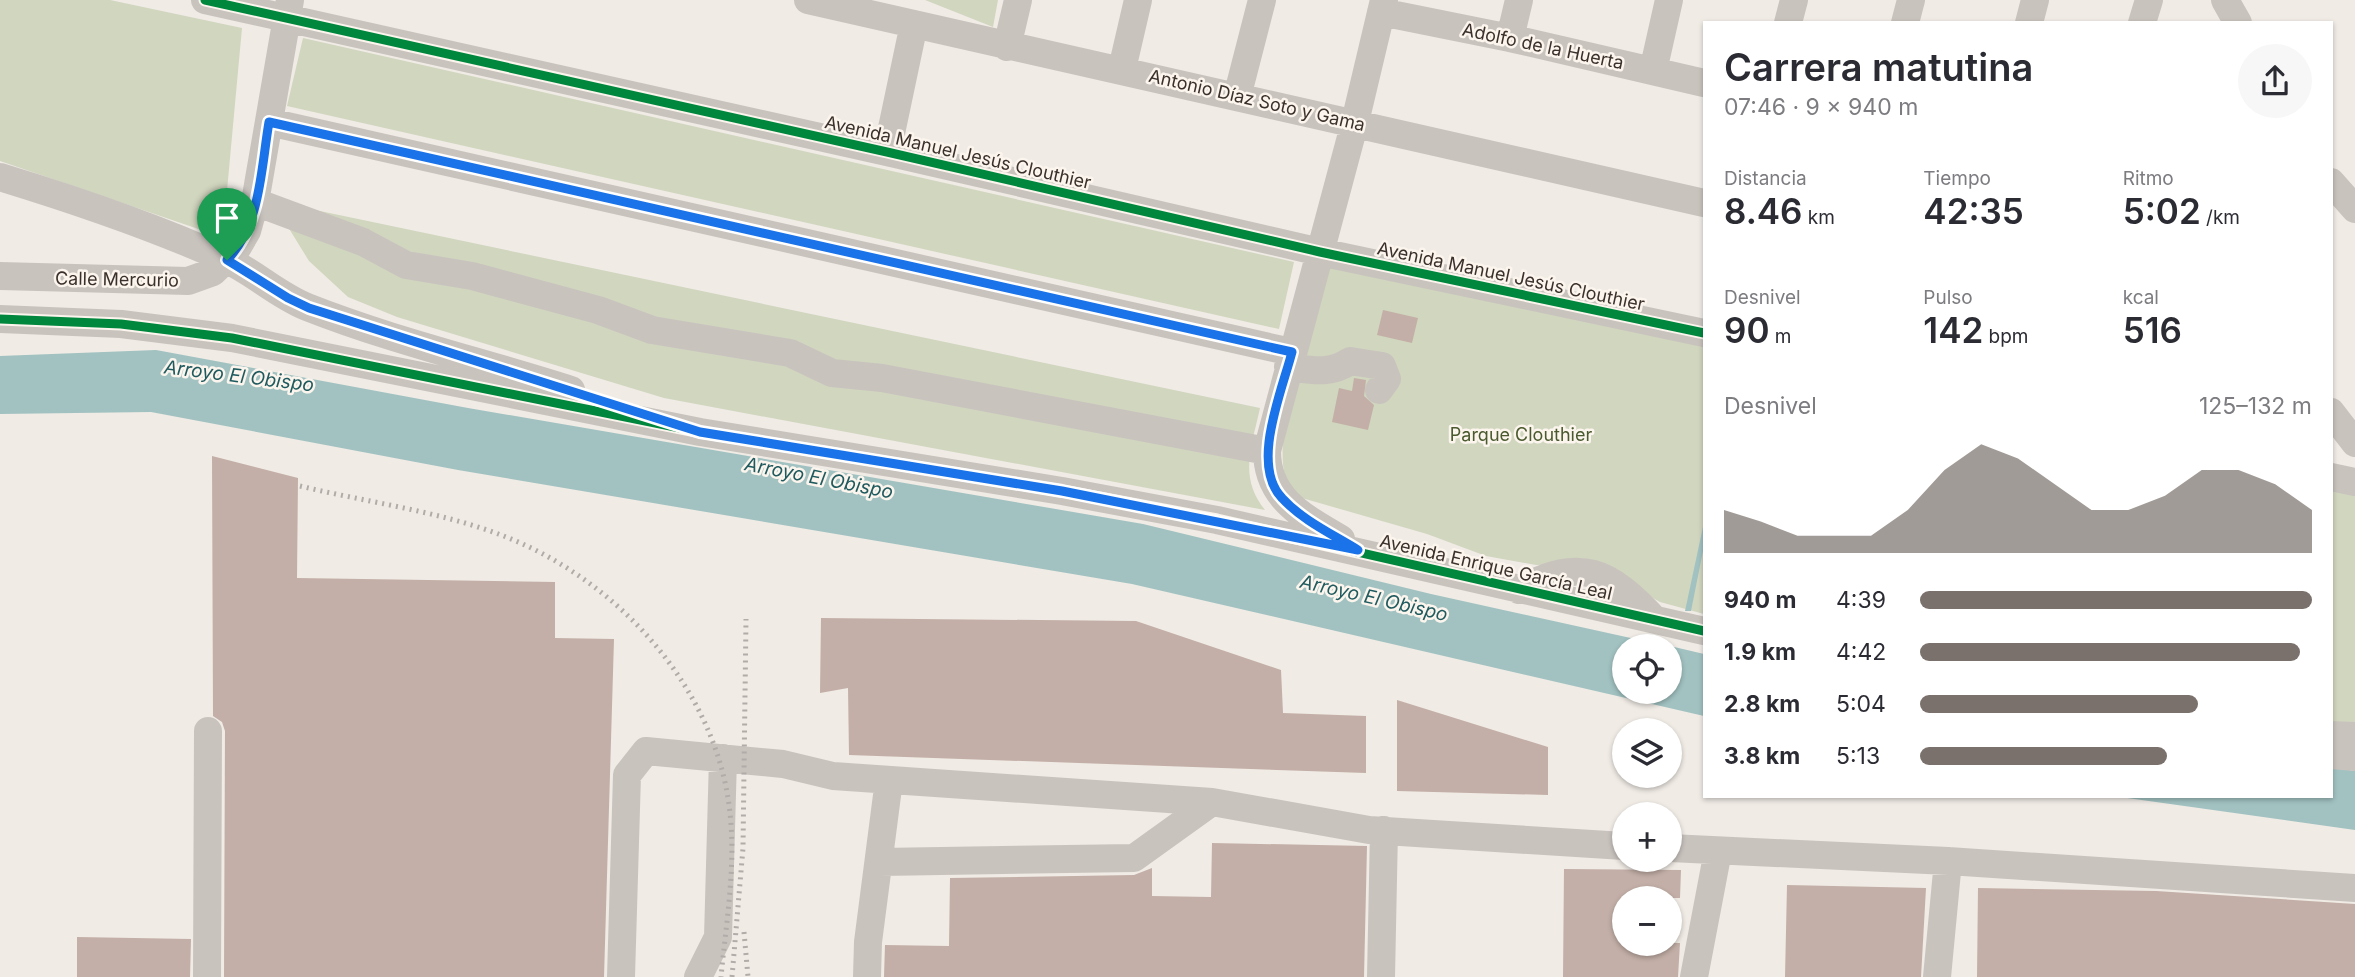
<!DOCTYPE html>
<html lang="es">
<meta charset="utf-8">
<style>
:root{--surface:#fff;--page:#f7f7f7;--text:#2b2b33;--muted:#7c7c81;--accent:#7a716c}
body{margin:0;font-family:Inter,sans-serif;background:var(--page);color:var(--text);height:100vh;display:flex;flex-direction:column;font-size:26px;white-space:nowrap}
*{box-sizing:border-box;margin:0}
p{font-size:23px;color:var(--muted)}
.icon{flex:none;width:38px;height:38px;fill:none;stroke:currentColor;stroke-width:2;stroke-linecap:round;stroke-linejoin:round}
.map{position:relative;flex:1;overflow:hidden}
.panel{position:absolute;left:1703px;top:21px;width:630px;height:777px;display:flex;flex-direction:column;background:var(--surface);border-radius:0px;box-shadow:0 2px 5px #0004}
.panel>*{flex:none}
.fabs{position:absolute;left:1612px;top:634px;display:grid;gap:14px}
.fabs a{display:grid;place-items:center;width:70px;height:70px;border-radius:50%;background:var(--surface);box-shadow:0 2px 5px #0004;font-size:35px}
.pin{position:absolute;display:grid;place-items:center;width:60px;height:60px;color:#fff;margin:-72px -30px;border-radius:50% 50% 50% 0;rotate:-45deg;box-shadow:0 0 7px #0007}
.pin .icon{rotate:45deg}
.round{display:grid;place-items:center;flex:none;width:74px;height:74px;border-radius:37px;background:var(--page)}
.summary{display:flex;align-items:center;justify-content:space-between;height:119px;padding:0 21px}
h1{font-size:38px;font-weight:600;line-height:52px}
.metrics{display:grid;grid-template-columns:repeat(3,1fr);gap:10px;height:119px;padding:7px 21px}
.metrics div{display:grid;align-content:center}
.metrics b{font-size:35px;font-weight:600}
.metrics small{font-size:19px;font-weight:400}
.metrics p{font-size:19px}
.chart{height:196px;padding:14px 21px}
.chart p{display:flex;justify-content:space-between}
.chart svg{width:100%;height:126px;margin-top:7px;fill:var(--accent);opacity:.7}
ul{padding:0 21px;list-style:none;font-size:23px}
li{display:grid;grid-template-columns:112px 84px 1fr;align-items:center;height:52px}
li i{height:18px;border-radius:9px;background:var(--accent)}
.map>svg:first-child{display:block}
.green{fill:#d1d6bf}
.water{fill:#a1c2c1}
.building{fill:#c3afa7}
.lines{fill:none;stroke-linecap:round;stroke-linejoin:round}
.minor{stroke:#c9c3be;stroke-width:28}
.rail{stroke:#b1aca8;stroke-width:5;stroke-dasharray:2 5;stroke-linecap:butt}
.cycleway-casing{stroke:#fbf5ee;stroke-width:13}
.cycleway{stroke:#00873e;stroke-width:9}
.route-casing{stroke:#fff;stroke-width:14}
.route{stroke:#1a73e8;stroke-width:9}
.labels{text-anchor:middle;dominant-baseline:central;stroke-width:5;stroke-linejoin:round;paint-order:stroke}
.street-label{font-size:18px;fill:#3b302b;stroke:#fbf5ee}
.park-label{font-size:18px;fill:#4a5a2e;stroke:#fbf5ee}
.water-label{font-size:19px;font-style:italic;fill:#1f5a5e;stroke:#fbf5ee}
</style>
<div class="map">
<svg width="2355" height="977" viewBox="0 0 2355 977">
<rect width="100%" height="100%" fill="#f0ebe5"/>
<path class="green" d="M 0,0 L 110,0 L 242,28 L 224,223 L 210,233 L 0,161 Z
M 925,0 L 998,0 L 993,27 Z
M 303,38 L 1294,262 L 1279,329 L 287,106 Z
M 272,201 L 1260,408 C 1252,446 1238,477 1265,510 L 664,398 L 397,317 L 348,297 L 309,261 Z
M 1327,266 L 1704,344 L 1704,614 L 1660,602 L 1612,575 L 1578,565 L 1536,565 L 1486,556 L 1427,534 L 1295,496 C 1292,488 1286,480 1284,471 C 1275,428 1314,314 1327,266 Z
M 2331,489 L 2355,494 L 2355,730 L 2331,728 Z"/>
<path class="water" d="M 156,350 L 468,408 L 1143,524 L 1431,594 L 1667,646 L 1624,646 L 1624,691 L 1670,691 L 1670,646 L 1704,654 L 1704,716 L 1132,584 L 458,470 L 151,412 L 0,414 L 0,356 Z
M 1704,522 L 1704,546 L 1691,611 L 1685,611 Z
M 2331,767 L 2355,771 L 2355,830 L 2113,796 L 2331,796 Z"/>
<path class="building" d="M 1383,310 L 1418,318 L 1412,343 L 1377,335 Z
M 1354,378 L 1366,380 L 1364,396 L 1374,405 L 1368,430 L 1332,422 L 1339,388 L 1352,391 Z
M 212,456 L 298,478 L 297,578 L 555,582 L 555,638 L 614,639 L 604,977 L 224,977 L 225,731 L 222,722 L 213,716 Z
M 821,618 L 1136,621 L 1281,670 L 1283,713 L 1366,716 L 1366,773 L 849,755 L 848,688 L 820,693 Z
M 1397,700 L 1548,747 L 1548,795 L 1397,791 Z
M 1212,843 L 1367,846 L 1364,977 L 884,977 L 885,945 L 949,946 L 950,878 L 1134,875 L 1152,868 L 1152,896 L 1211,897 Z
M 1564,869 L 1681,870 L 1680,898 L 1624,898 L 1624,943 L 1680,943 L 1678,977 L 1563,977 Z
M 1787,885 L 1926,888 L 1921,977 L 1785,977 Z
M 1978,888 L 2156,891 L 2355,904 L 2355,977 L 1977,977 Z
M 77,937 L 191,939 L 190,977 L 77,977 Z"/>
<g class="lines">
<path class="minor" d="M 205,0 L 887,152 L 1320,252 L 1704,333
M 808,0 L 1704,203
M 2225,0 L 2238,23
M 1381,12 L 1510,38 L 1704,83
M 1788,23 L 1794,0
M 1905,23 L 1911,0
M 2029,23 L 2035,0
M 2142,23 L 2149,0
M 1510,38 L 1519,0
M 1007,47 L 1018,0
M 1122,69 L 1138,0
M 1653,71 L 1669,0
M 1237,97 L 1262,0
M 269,122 L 1291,352
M 887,152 L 914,24
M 0,177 C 75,200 153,226 225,259 C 254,272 277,295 307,307 C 393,341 484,362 571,390
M 2331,182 L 2355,209
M 255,202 L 363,242 L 406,265 L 472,276 L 598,310 L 652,330 L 790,353 L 832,373 L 882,378 L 1267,451
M 0,276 L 188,281 L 213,272 L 236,250 L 247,231 L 255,202 L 290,0
M 0,319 L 121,324 L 232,338 L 700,432 L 1062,491 L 1217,520 L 1704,631
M 1288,367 C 1311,370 1330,375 1350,361 L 1382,366 L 1387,379 L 1379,390
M 2331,412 L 2355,443
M 2331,477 L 2355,482
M 1341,539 C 1304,517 1267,499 1267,451 L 1355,122 L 1384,0
M 1519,590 C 1581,556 1609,571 1655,620
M 2331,735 L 2355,736
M 2331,755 L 2355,757
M 1670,848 L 1948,861 L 2355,888
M 880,862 L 1134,858 L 1212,802
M 207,977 L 208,731
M 621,977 L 627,775 L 646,751 L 783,764 L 833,776 L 1212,802 L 1369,830 L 1624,846
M 698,977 L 718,937 L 723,758
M 867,977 L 868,942 L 889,780
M 1381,977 L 1384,830
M 1694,977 L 1718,851
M 1937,977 L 1948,861"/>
<path class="rail" d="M 300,486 C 366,502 438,511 501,535 C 616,578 717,688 730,813 C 736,867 726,923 721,977
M 744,932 L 748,977
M 732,977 L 743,848 L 746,619"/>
<g class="cycleway-casing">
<path id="cycleway" d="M 205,0 L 887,152 L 1320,252 L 1704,333
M 0,319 L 121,324 L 232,338 L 700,432 L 1062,491 L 1217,520 L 1704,631"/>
</g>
<use href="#cycleway" class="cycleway"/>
</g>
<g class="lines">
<g class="route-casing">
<path id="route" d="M 269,122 L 1292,352 C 1282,391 1250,465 1282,498 C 1302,520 1332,534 1358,550 L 1062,491 L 700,432 L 309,308 L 288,298 L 227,260 C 261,225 261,168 269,122 Z"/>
</g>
<use href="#route" class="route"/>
</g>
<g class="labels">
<g class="street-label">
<text transform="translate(1543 46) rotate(12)">Adolfo de la Huerta</text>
<text transform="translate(1257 100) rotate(13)">Antonio Díaz Soto y Gama</text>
<text transform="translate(958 152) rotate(13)">Avenida Manuel Jesús Clouthier</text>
<text transform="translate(1511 276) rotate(12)">Avenida Manuel Jesús Clouthier</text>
<text transform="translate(117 279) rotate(1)">Calle Mercurio</text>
<text transform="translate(1496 567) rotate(13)">Avenida Enrique García Leal</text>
</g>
<g class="park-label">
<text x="1521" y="434">Parque Clouthier</text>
</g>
<g class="water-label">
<text transform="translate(239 376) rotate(7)">Arroyo El Obispo</text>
<text transform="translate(819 478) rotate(11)">Arroyo El Obispo</text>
<text transform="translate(1374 598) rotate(13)">Arroyo El Obispo</text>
</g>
</g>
</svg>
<div class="fabs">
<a><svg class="icon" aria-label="locate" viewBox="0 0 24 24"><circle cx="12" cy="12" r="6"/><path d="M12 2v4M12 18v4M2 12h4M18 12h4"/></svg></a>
<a><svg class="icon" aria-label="layers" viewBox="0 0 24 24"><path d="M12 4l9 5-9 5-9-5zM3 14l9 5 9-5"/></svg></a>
<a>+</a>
<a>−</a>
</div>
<div class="pin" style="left:227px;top:260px;background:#1e9e55"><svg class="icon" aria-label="arrive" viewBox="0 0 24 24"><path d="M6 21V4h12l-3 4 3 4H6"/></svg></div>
<section class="panel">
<div class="summary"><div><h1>Carrera matutina</h1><p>07:46 · 9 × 940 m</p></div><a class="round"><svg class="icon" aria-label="share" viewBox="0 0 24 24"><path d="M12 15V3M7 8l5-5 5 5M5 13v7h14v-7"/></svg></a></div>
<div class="metrics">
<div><p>Distancia</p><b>8.46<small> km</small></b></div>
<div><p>Tiempo</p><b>42:35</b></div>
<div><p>Ritmo</p><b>5:02<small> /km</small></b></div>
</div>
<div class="metrics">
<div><p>Desnivel</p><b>90<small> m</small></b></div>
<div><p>Pulso</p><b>142<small> bpm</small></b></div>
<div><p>kcal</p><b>516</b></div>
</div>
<div class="chart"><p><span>Desnivel</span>125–132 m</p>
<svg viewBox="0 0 160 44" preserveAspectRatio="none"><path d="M0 44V29L10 33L20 38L30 38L40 38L50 29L60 15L70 6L80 11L90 20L100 29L110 29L120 24L130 15L140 15L150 20L160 29V44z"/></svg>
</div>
<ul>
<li><b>940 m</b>4:39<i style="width:100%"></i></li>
<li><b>1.9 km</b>4:42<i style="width:97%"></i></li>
<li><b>2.8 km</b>5:04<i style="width:71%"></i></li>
<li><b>3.8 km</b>5:13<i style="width:63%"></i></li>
</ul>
</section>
</div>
